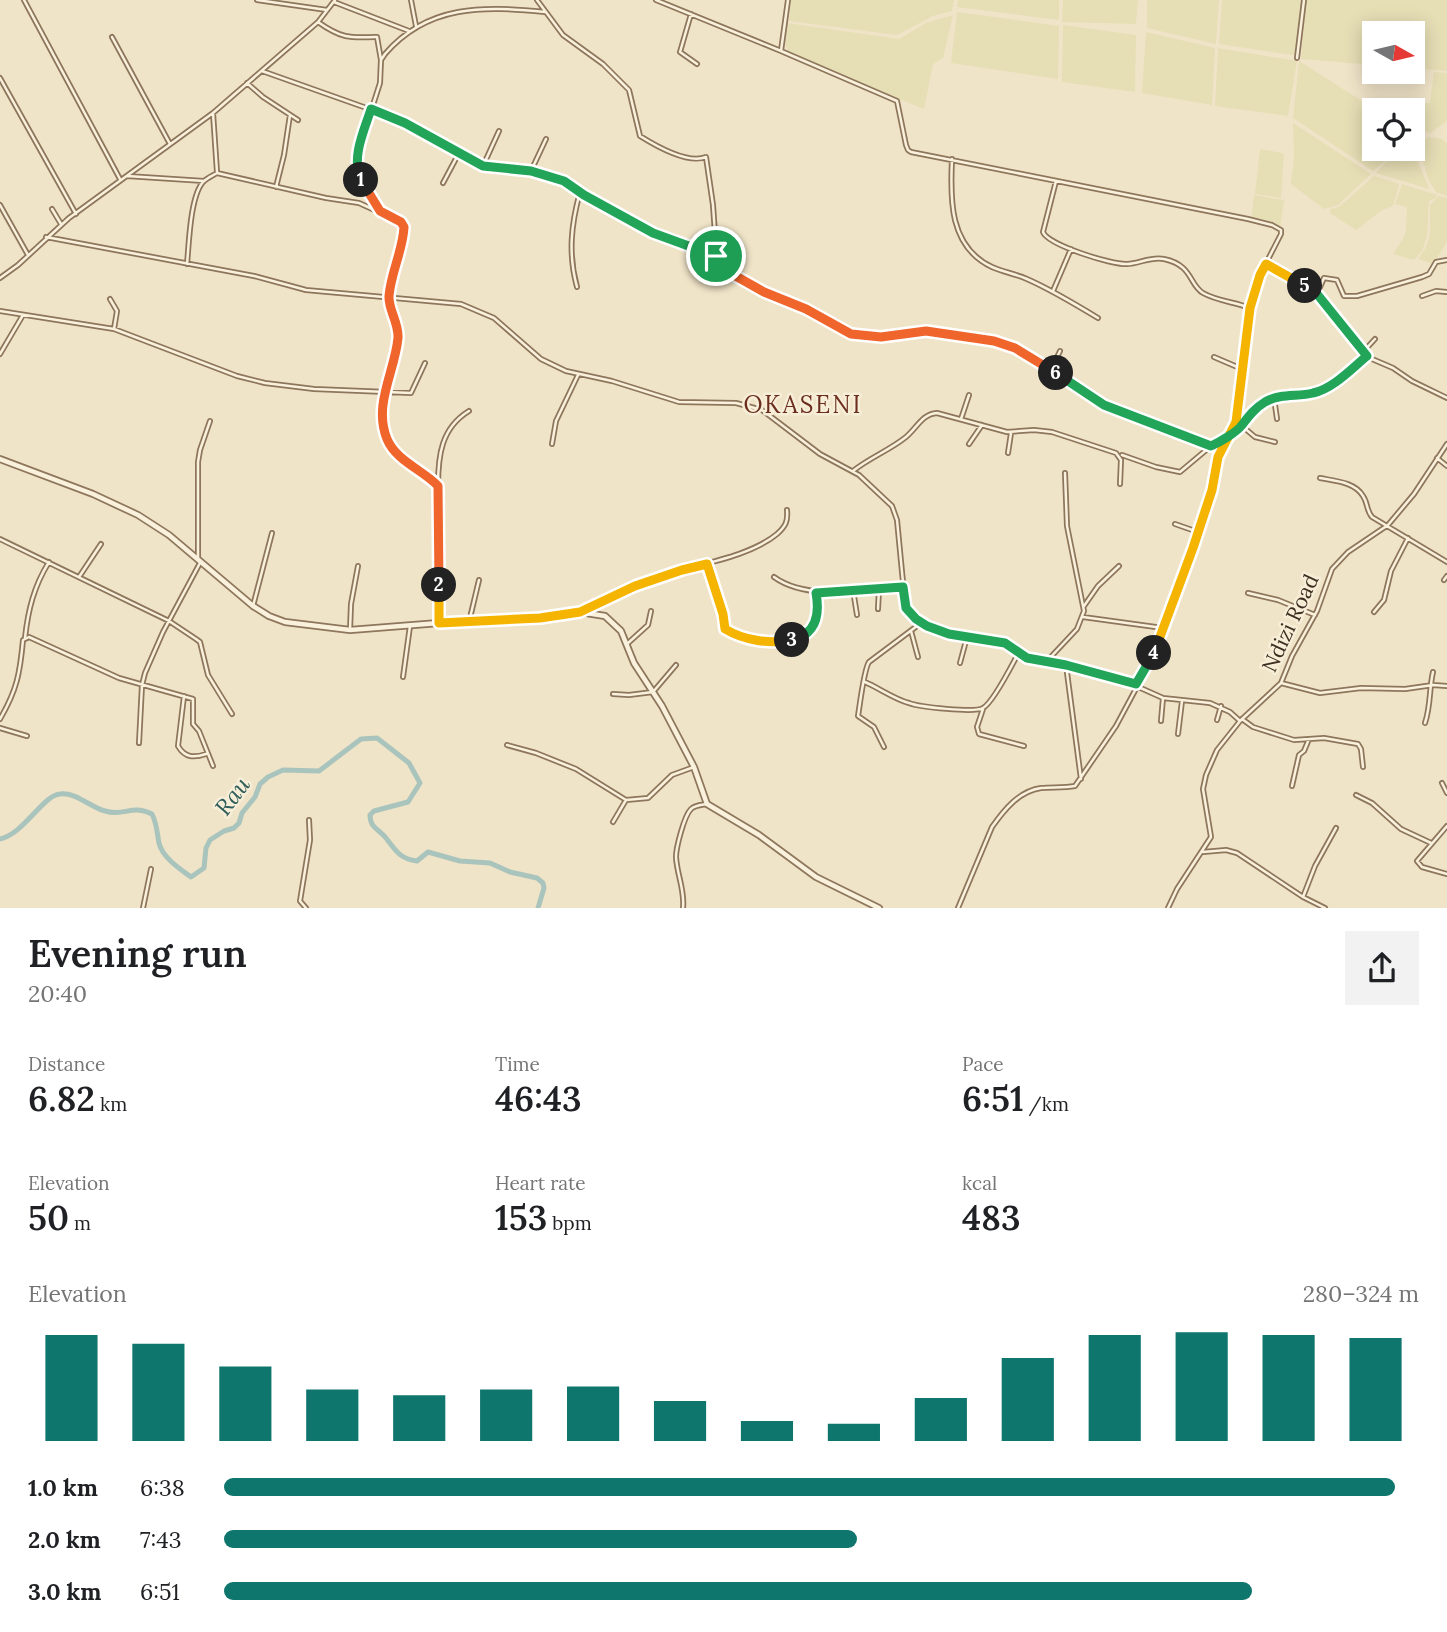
<!DOCTYPE html>
<meta charset="utf-8">
<style>
:root{--surface:#fff;--page:#f2f2f2;--text:#202124;--muted:#757577;--accent:#0f766e}
body{margin:0;font-family:Lora,serif;background:var(--page);color:var(--text);height:100vh;display:flex;flex-direction:column;font-size:26px;white-space:nowrap}
*{box-sizing:border-box;margin:0}
p{font-size:23px;color:var(--muted)}
.icon{flex:none;width:38px;height:38px;fill:none;stroke:currentColor;stroke-width:2;stroke-linecap:round;stroke-linejoin:round}
.map{position:relative;height:908px;overflow:hidden}
.panel{display:flex;flex-direction:column;background:var(--surface);flex:1}
.panel>*{flex:none}
.needle{width:46px;rotate:98deg}
.fabs{position:absolute;left:1362px;top:21px;display:grid;gap:14px}
.fabs a{display:grid;place-items:center;width:63px;height:63px;border-radius:0px;background:var(--surface);box-shadow:0 4px 18px #0003;font-size:35px}
.pin{position:absolute;display:grid;place-items:center;width:60px;height:60px;color:#fff;margin:-30px;border:4px solid #fff;border-radius:50%;box-shadow:0 2px 7px #0007}
.km{position:absolute;width:35px;height:35px;margin:-18px;border-radius:50%;background:#222;color:#fff;font-size:19px;line-height:35px;text-align:center}
.round{display:grid;place-items:center;flex:none;width:74px;height:74px;border-radius:0px;background:var(--page)}
.overview{display:flex;align-items:center;justify-content:space-between;height:119px;padding:0 28px}
h1{font-size:38px;font-weight:600;line-height:52px}
.figures{display:grid;grid-template-columns:repeat(3,1fr);gap:10px;height:119px;padding:7px 28px}
.figures div{display:grid;align-content:center}
.figures b{font-size:35px;font-weight:600}
.figures small{font-size:19px;font-weight:400}
.figures p{font-size:19px}
.chart{height:196px;padding:14px 28px}
.chart p{display:flex;justify-content:space-between}
.chart svg{width:100%;height:126px;margin-top:7px;stroke:var(--accent);stroke-width:6}
ul{padding:0 28px;list-style:none;font-size:23px}
li{display:grid;grid-template-columns:112px 84px 1fr;align-items:center;height:52px}
li i{height:18px;border-radius:9px;background:var(--accent)}
.map>svg:first-child{display:block}
.farmland{fill:#e6deb5}
.lines{fill:none;stroke-linecap:round;stroke-linejoin:round}
.river{stroke:#a9c4bc;stroke-width:5}
.minor-casing{stroke:#8d765c;stroke-width:6}
.tertiary-casing{stroke:#8d765c;stroke-width:8}
.minor{stroke:#faf1dc;stroke-width:2.5}
.tertiary{stroke:#faf1dc;stroke-width:4.5}
.split-1-casing{stroke:#fff;stroke-width:14}
.split-2-casing{stroke:#fff;stroke-width:14}
.split-3-casing{stroke:#fff;stroke-width:14}
.split-4-casing{stroke:#fff;stroke-width:14}
.split-5-casing{stroke:#fff;stroke-width:14}
.split-6-casing{stroke:#fff;stroke-width:14}
.split-7-casing{stroke:#fff;stroke-width:14}
.split-1{stroke:#22a559;stroke-width:9}
.split-2{stroke:#f0652b;stroke-width:9}
.split-3{stroke:#f5b400;stroke-width:9}
.split-4{stroke:#22a559;stroke-width:9}
.split-5{stroke:#f5b400;stroke-width:9}
.split-6{stroke:#22a559;stroke-width:9}
.split-7{stroke:#f0652b;stroke-width:9}
.labels{text-anchor:middle;dominant-baseline:central;stroke-width:5;stroke-linejoin:round;paint-order:stroke}
.street-label{font-size:21px;fill:#3d2e20;stroke:#f7eed8}
.water-label{font-size:23px;font-style:italic;fill:#2f5d5a;stroke:#f7eed8}
.quarter-label{font-size:24px;letter-spacing:2px;fill:#6b2e1e;stroke:#f7eed8}
</style>
<div class="map">
<svg width="1447" height="908" viewBox="0 0 1447 908">
<rect width="100%" height="100%" fill="#f0e4c8"/>
<path class="farmland" d="M 791,0 L 954,0 L 952,11 L 933,16 L 897,35 L 789,21 Z
M 958,0 L 1059,0 L 1059,20 L 957,7 Z
M 1063,0 L 1138,0 L 1136,24 L 1062,22 Z
M 1147,0 L 1219,0 L 1216,44 L 1147,28 Z
M 1222,0 L 1304,0 L 1298,56 L 1219,44 Z
M 1306,0 L 1447,0 L 1447,71 L 1412,68 L 1412,33 L 1374,33 L 1374,65 L 1301,59 Z
M 957,12 L 1059,26 L 1058,79 L 951,63 Z
M 953,15 L 943,58 L 933,64 L 924,109 L 789,54 L 785,43 L 787,23 L 899,39 L 926,23 Z
M 1063,25 L 1136,35 L 1135,92 L 1062,82 Z
M 1146,32 L 1215,48 L 1212,105 L 1142,93 Z
M 1218,48 L 1297,61 L 1288,116 L 1215,106 Z
M 1299,61 L 1376,110 L 1374,110 L 1374,149 L 1400,149 L 1373,171 L 1293,118 Z
M 1434,72 L 1447,73 L 1447,121 L 1430,133 L 1412,128 L 1412,110 L 1381,110 L 1365,98 L 1430,103 Z
M 1293,123 L 1371,174 L 1338,205 L 1324,209 L 1291,184 L 1294,156 Z
M 1429,137 L 1442,139 L 1447,143 L 1447,196 L 1436,192 L 1429,181 L 1418,145 L 1420,141 Z
M 1412,146 L 1429,189 L 1376,173 L 1386,162 L 1406,149 L 1412,149 Z
M 1260,149 L 1282,153 L 1284,155 L 1281,198 L 1255,194 Z
M 1374,176 L 1399,184 L 1393,206 L 1382,210 L 1356,230 L 1330,213 L 1330,209 L 1339,207 Z
M 1402,184 L 1437,195 L 1436,198 L 1429,201 L 1427,236 L 1422,251 L 1414,260 L 1393,254 L 1404,237 L 1406,230 L 1407,207 L 1395,204 Z
M 1254,195 L 1284,200 L 1280,229 L 1251,223 Z
M 1439,196 L 1447,198 L 1447,242 L 1433,264 L 1418,259 L 1425,249 L 1430,235 L 1430,205 Z"/>
<g class="lines">
<path class="river" d="M 0,839 C 24,834 43,795 60,794 C 76,792 90,807 105,811 C 124,817 131,804 152,814 C 157,824 157,833 159,843 C 162,857 180,869 191,877 L 204,868 L 206,848 L 210,840 L 224,831 L 234,828 L 239,823 L 242,813 L 255,797 L 260,784 L 268,777 L 283,770 L 319,771 L 361,739 L 377,738 L 409,763 L 420,783 L 408,802 L 374,811 L 370,815 C 370,828 379,829 386,838 C 395,850 400,859 417,861 L 428,852 L 460,861 L 490,863 L 510,872 L 537,878 L 543,883 L 544,888 L 538,908"/>
<g class="minor-casing">
<path id="minor" d="M 24,0 L 120,179
M 257,0 L 327,10
M 411,0 L 416,26
M 537,0 L 563,35 L 603,64 L 629,90 L 640,136 C 656,146 688,164 706,157 L 713,205 L 717,262 L 725,270 L 764,292 L 806,309 L 851,334 L 881,337 L 926,331 L 1005,344 L 1015,348 L 1104,405 L 1211,446 L 1227,438
M 656,0 L 781,51
M 788,0 L 781,51 L 897,101 L 906,145 L 908,150 L 911,152 L 1248,219 L 1272,225 L 1281,230 L 1281,234 L 1260,275 L 1250,305 L 1236,422 L 1218,457 L 1212,490 L 1193,548 L 1163,628 L 1160,641 L 1136,684
M 334,2 L 409,31
M 691,14 L 680,52 L 697,64
M 318,22 C 342,39 350,38 377,37 L 381,60
M 112,37 L 170,144
M 1297,58 L 1304,0
M 262,71 L 392,117 L 483,166 L 531,171 L 558,178 L 653,233 L 715,256
M 0,78 L 76,214
M 247,83 L 263,97 L 298,120
M 213,113 L 217,172
M 952,159 C 950,199 949,247 992,267 C 1003,272 1016,274 1027,279 C 1052,290 1075,304 1098,318
M 483,166 L 499,131
M 531,171 L 546,139
M 127,176 L 204,181
M 1056,181 L 1043,232 C 1048,245 1112,265 1127,264 C 1139,264 1151,256 1164,259 C 1193,265 1189,285 1203,293 C 1217,301 1235,302 1250,308
M 443,183 L 459,153
M 276,187 L 284,155 L 290,115
M 0,205 L 28,255
M 52,209 L 61,224
M 379,209 L 360,179 L 357,155 L 380,83 L 381,60 L 385,54 C 428,4 484,6 545,12
M 46,237 L 254,276 L 306,290 L 461,304 L 494,318 L 541,359 L 566,371 L 612,381 L 679,402 L 736,403 L 762,410 L 820,454 L 859,475 L 892,506 L 897,520 L 905,603 L 908,611 L 916,619 L 937,630 L 1005,643 L 1027,658 L 1116,677 L 1163,698 L 1210,703 L 1230,712 L 1240,721
M 187,264 C 189,244 190,197 203,182 C 207,178 212,176 217,173 L 326,198 L 359,203 L 401,222 C 409,237 396,259 393,274 C 392,282 388,293 389,301 C 392,313 398,324 398,338 C 395,374 365,420 396,452 C 409,466 426,474 438,486 L 439,623
M 1266,264 L 1317,294 L 1363,352 L 1372,359 L 1393,368 L 1412,381 L 1447,398
M 0,278 L 18,265 L 69,218 L 213,113 L 318,22 L 335,0
M 577,287 C 568,254 571,225 580,192
M 1053,291 L 1071,249
M 1317,294 L 1324,278 L 1337,280 L 1344,296 L 1357,296 L 1422,277 L 1429,274 L 1436,262 L 1447,260
M 1422,296 L 1436,291 L 1447,292
M 110,299 L 117,311 L 114,329
M 0,311 L 114,329 L 237,376 L 265,383 L 314,389 L 411,393 L 425,363
M 1363,352 L 1375,339
M 0,354 L 23,315
M 1214,357 L 1242,369
M 1051,370 L 1060,351
M 1274,398 L 1277,419
M 961,419 L 969,395
M 1242,426 L 1255,437 L 1275,442
M 1232,431 C 1247,425 1253,408 1269,400 C 1283,394 1298,396 1313,393 C 1333,390 1351,368 1367,356
M 552,444 L 556,421 L 578,375
M 969,444 L 982,425
M 1008,453 L 1011,433
M 1122,455 L 1156,467 L 1180,472 L 1211,446
M 1437,458 L 1447,466
M 853,471 C 869,458 890,450 906,437 C 917,428 922,414 937,413 L 1007,432 L 1034,430 L 1052,432 L 1116,453 L 1121,460 L 1120,484
M 1320,478 C 1335,481 1355,482 1363,496 C 1368,503 1366,510 1372,517 L 1447,562
M 438,486 C 438,456 441,428 469,411
M 1175,524 L 1198,532
M 0,539 L 169,621 L 196,639 L 200,642 L 208,675 L 232,714
M 198,558 L 198,462 L 200,450 L 210,421
M 707,564 L 723,613 L 724,627 C 740,643 796,651 811,630 C 819,620 818,604 816,593
M 79,577 L 101,544
M 774,577 C 807,601 863,590 903,587
M 1444,580 L 1447,576
M 853,590 L 857,615
M 1248,593 L 1278,600 L 1315,615
M 253,606 L 272,533
M 1084,606 L 1098,586 L 1119,566
M 878,609 L 879,589
M 580,612 C 613,595 646,581 681,570 C 711,562 753,554 777,534 C 786,526 788,521 787,510
M 1374,612 L 1384,600 L 1391,571 L 1408,538
M 1083,617 L 1163,628
M 469,622 L 479,580
M 350,630 L 351,604 L 358,566
M 911,631 L 918,657
M 25,638 C 28,610 34,586 49,562
M 627,644 L 648,625 L 651,611
M 1047,661 L 1077,629 L 1084,611 L 1067,526 L 1065,473
M 960,663 L 967,637
M 1066,665 L 1081,779
M 403,677 L 410,626
M 865,682 C 879,688 894,699 909,703 C 919,707 975,713 983,708 C 993,703 1012,665 1018,654
M 1281,683 L 1320,693 L 1361,688 L 1405,689 L 1433,685 L 1447,686
M 613,694 L 629,695 L 653,692 L 676,665
M 184,696 L 178,746 C 185,758 194,758 206,754
M 983,709 L 977,727 L 979,734 L 1024,746
M 0,719 C 17,690 20,673 23,640 L 29,637 L 119,678 L 193,699 L 193,724 L 199,731 L 213,766
M 1242,719 L 1253,727 L 1294,740 L 1324,738 L 1358,744 L 1361,749 L 1363,767
M 1217,720 L 1221,706
M 1161,721 L 1163,698
M 1425,723 C 1431,705 1429,689 1433,672
M 0,728 L 27,736
M 1178,734 L 1182,701
M 139,743 L 142,685 L 145,673 L 163,632 L 200,563
M 507,745 L 536,753 L 576,769 L 626,800 L 648,798 L 672,775 L 694,767
M 884,747 L 874,727 L 858,716 C 860,704 864,669 869,662 L 921,623
M 1442,783 L 1447,793
M 1292,786 L 1299,755 L 1304,751 L 1309,739
M 1356,795 L 1372,803 L 1401,829 L 1431,843
M 613,822 L 626,800
M 1447,826 L 1417,861 L 1422,867 L 1447,874
M 1203,852 L 1226,850 L 1237,853 L 1303,897 L 1325,908
M 1303,897 L 1315,866 L 1336,828
M 143,908 L 151,869
M 306,908 L 300,901 L 310,840 L 309,820
M 683,908 C 685,890 677,875 676,857 C 676,848 684,816 691,809 C 695,805 701,805 707,804
M 958,908 L 992,827 C 1004,810 1019,791 1041,788 C 1052,787 1064,788 1075,786 L 1116,726 L 1138,685
M 1168,908 L 1177,889 L 1211,837 L 1203,789 L 1206,775 L 1217,750 L 1240,721 L 1281,683 L 1292,656 L 1317,611 L 1332,569 L 1348,552 L 1388,525 L 1414,494 L 1447,444"/>
</g>
<g class="tertiary-casing">
<path id="tertiary" d="M 0,459 L 93,494 L 138,515 L 169,535 L 253,606 L 269,616 L 285,622 L 350,630 L 439,623 L 540,618 L 580,612 L 605,616 L 621,631 L 634,663 L 662,706 L 694,767 L 707,804 L 759,835 L 816,877 L 879,908"/>
</g>
<use href="#minor" class="minor"/>
<use href="#tertiary" class="tertiary"/>
</g>
<g class="lines">
<g class="split-1-casing">
<path id="split-1" d="M 361,180 C 351,157 364,131 371,109 L 405,123 L 483,166 L 531,171 L 564,181 L 584,195 L 653,233 L 716,256"/>
</g>
<g class="split-2-casing">
<path id="split-2" d="M 361,180 L 380,211 L 401,222 L 404,227 C 403,250 391,272 389,296 C 388,309 399,323 398,338 C 395,371 373,405 387,439 C 396,461 423,470 438,486 L 439,585"/>
</g>
<g class="split-3-casing">
<path id="split-3" d="M 439,585 L 439,623 L 540,618 L 580,612 L 635,586 L 682,570 L 707,564 L 723,614 L 725,629 C 745,641 770,644 792,640"/>
</g>
<g class="split-4-casing">
<path id="split-4" d="M 792,640 C 816,634 820,615 816,593 L 903,587 L 906,608 L 916,619 L 927,626 L 949,634 L 1005,643 L 1027,658 L 1066,665 L 1136,684 L 1154,653"/>
</g>
<g class="split-5-casing">
<path id="split-5" d="M 1154,653 L 1193,548 L 1212,490 L 1218,457 L 1236,422 L 1250,308 L 1260,275 L 1266,264 L 1305,286"/>
</g>
<g class="split-6-casing">
<path id="split-6" d="M 1056,373 L 1104,405 L 1211,446 C 1220,442 1237,432 1242,425 C 1249,416 1255,408 1265,402 C 1281,393 1297,397 1313,393 C 1333,389 1352,368 1367,356 L 1317,294 L 1305,286"/>
</g>
<g class="split-7-casing">
<path id="split-7" d="M 716,256 L 718,265 L 725,270 L 764,292 L 806,309 L 851,334 L 881,337 L 926,331 L 994,341 L 1015,348 L 1056,373"/>
</g>
<use href="#split-1" class="split-1"/>
<use href="#split-2" class="split-2"/>
<use href="#split-3" class="split-3"/>
<use href="#split-4" class="split-4"/>
<use href="#split-5" class="split-5"/>
<use href="#split-6" class="split-6"/>
<use href="#split-7" class="split-7"/>
</g>
<g class="labels">
<g class="street-label">
<text transform="translate(1290 623) rotate(-65)">Ndizi Road</text>
</g>
<g class="water-label">
<text transform="translate(232 796) rotate(-53)">Rau</text>
</g>
<g class="quarter-label">
<text x="803" y="404">OKASENI</text>
</g>
</g>
</svg>
<div class="fabs">
<a><svg class="needle" viewBox="-14 -14 28 28"><path d="M0-13l5 13h-10z" fill="#e53935"/><path d="M0 13l5-13h-10z" fill="#757577"/></svg></a>
<a><svg class="icon" aria-label="locate" viewBox="0 0 24 24"><circle cx="12" cy="12" r="6"/><path d="M12 2v4M12 18v4M2 12h4M18 12h4"/></svg></a>
</div>
<div class="pin" style="left:716px;top:256px;background:#1e9e55"><svg class="icon" aria-label="arrive" viewBox="0 0 24 24"><path d="M6 21V4h12l-3 4 3 4H6"/></svg></div>
<b class="km" style="left:361px;top:180px">1</b>
<b class="km" style="left:439px;top:585px">2</b>
<b class="km" style="left:792px;top:640px">3</b>
<b class="km" style="left:1154px;top:653px">4</b>
<b class="km" style="left:1305px;top:286px">5</b>
<b class="km" style="left:1056px;top:373px">6</b>
</div>
<section class="panel">
<div class="overview"><div><h1>Evening run</h1><p>20:40</p></div><a class="round"><svg class="icon" aria-label="share" viewBox="0 0 24 24"><path d="M12 15V3M7 8l5-5 5 5M5 13v7h14v-7"/></svg></a></div>
<div class="figures">
<div><p>Distance</p><b>6.82<small> km</small></b></div>
<div><p>Time</p><b>46:43</b></div>
<div><p>Pace</p><b>6:51<small> /km</small></b></div>
</div>
<div class="figures">
<div><p>Elevation</p><b>50<small> m</small></b></div>
<div><p>Heart rate</p><b>153<small> bpm</small></b></div>
<div><p>kcal</p><b>483</b></div>
</div>
<div class="chart"><p><span>Elevation</span>280–324 m</p>
<svg viewBox="0 0 160 44" preserveAspectRatio="none"><path d="M5 44V7M15 44V10M25 44V18M35 44V26M45 44V28M55 44V26M65 44V25M75 44V30M85 44V37M95 44V38M105 44V29M115 44V15M125 44V7M135 44V6M145 44V7M155 44V8"/></svg>
</div>
<ul>
<li><b>1.0 km</b>6:38<i style="width:98%"></i></li>
<li><b>2.0 km</b>7:43<i style="width:53%"></i></li>
<li><b>3.0 km</b>6:51<i style="width:86%"></i></li>
</ul>
</section>
